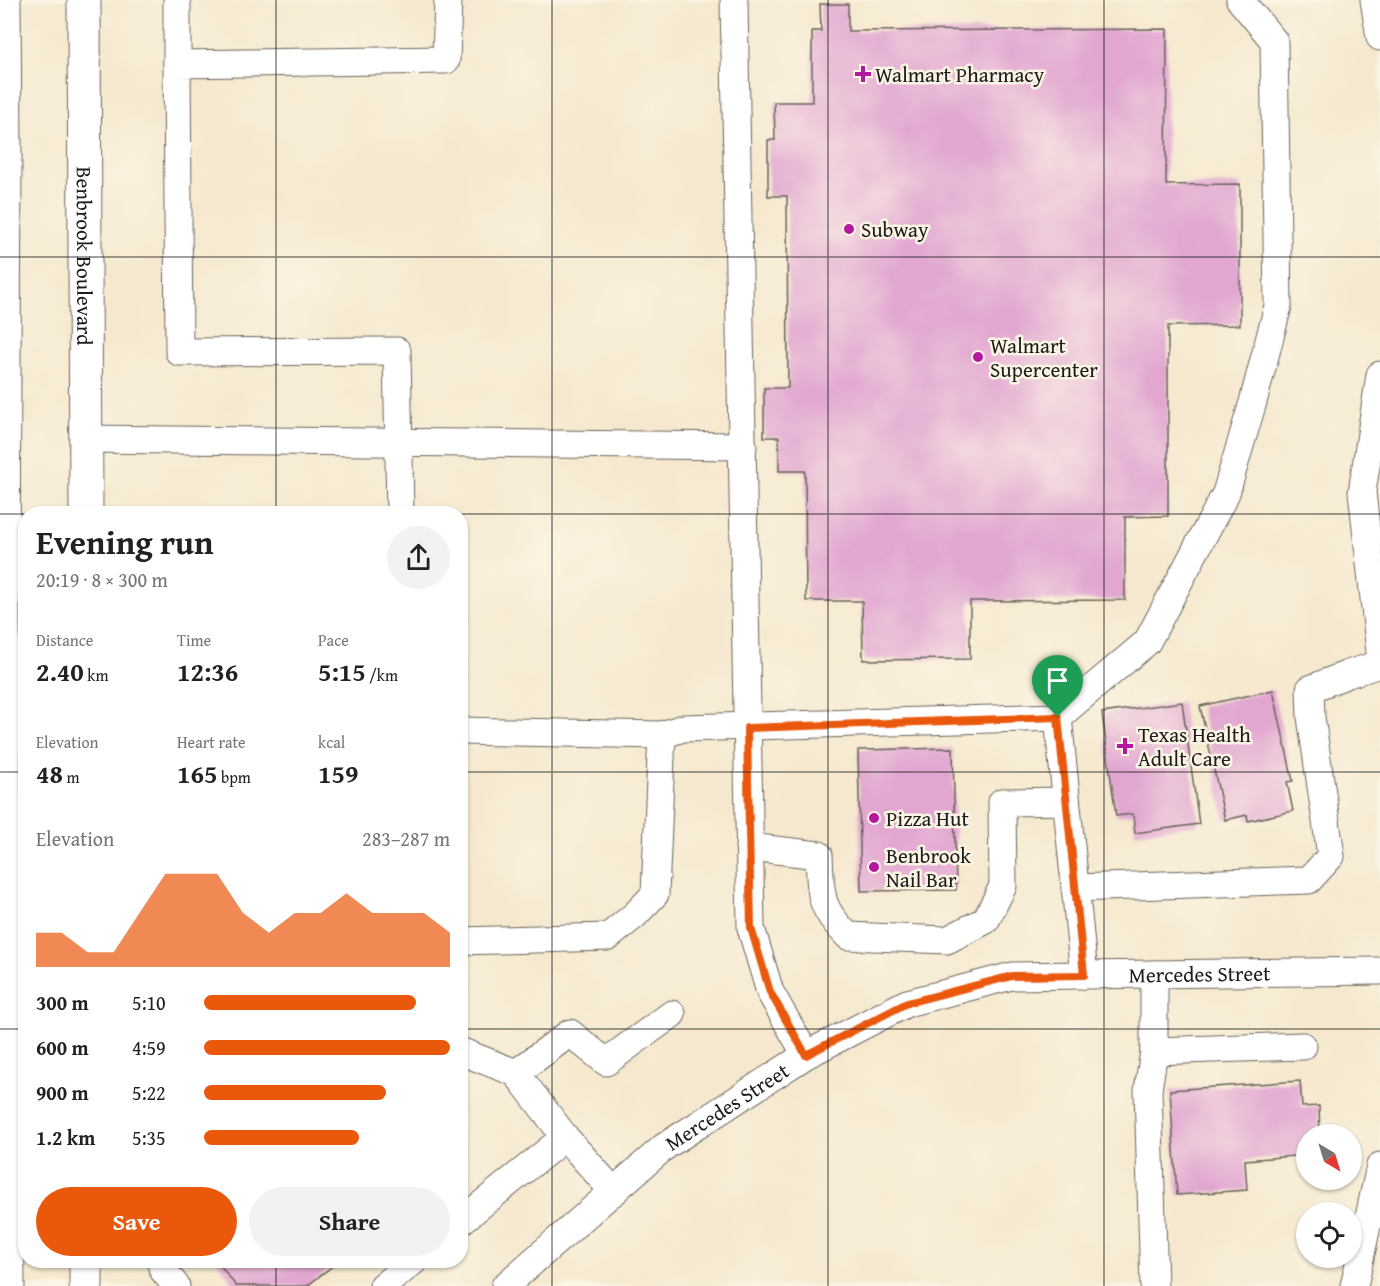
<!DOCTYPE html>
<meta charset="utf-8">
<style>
:root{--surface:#fff;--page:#f2f2f2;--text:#202124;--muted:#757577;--accent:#ea580c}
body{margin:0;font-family:"Gentium Book Plus",serif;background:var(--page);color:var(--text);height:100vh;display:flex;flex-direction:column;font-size:22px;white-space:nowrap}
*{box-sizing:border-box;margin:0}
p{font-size:20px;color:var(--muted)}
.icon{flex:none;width:33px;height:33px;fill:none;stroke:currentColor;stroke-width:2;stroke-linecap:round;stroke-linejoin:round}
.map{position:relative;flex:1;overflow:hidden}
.panel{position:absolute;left:18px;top:506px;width:450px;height:762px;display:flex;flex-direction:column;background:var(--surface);border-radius:24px;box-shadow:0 2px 4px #0004}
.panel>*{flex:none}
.needle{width:39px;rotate:142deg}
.tools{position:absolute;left:1296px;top:1124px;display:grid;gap:12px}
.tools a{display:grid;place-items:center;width:66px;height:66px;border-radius:50%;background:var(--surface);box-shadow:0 2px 4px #0004;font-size:30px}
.pin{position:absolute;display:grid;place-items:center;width:51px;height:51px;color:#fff;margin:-62px -26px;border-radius:50% 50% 50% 0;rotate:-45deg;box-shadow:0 0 6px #0007}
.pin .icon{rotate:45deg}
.round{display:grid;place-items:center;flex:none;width:63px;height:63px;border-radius:32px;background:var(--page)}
.summary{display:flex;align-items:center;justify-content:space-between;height:102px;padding:0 18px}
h1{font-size:33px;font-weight:800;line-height:45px}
.stats{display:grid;grid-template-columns:repeat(3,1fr);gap:9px;height:102px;padding:6px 18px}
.stats div{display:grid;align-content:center}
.stats b{font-size:26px;font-weight:800}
.stats small{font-size:16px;font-weight:400}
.stats p{font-size:16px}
.chart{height:168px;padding:12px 18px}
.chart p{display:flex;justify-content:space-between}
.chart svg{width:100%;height:108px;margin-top:6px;fill:var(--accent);opacity:.7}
.action{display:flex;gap:12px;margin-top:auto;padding:12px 18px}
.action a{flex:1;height:69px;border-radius:36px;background:var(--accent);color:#fff;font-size:24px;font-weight:800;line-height:69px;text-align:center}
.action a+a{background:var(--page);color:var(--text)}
ul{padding:0 18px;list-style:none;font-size:20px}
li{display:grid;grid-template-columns:96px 72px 1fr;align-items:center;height:45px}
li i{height:15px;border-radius:8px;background:var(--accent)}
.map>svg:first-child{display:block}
.building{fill:#e2a7d1}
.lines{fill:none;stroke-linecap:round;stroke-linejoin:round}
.minor-casing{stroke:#68635a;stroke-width:29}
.highway-casing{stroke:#68635a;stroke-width:35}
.minor{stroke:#fff;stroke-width:27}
.highway{stroke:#fff;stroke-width:33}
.route-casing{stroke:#fff;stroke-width:12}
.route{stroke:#ea580c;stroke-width:8}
.grid{fill:none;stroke:#1c1c1c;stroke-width:1.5;stroke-opacity:0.55}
.poi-dot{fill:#b5179e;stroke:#fcf5e5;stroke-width:2}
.labels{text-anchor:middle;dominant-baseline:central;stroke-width:5;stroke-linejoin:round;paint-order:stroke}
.poi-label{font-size:21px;fill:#1c1c1c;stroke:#fcf5e5;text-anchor:start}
.street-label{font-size:21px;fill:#1c1c1c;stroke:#fcf5e5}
</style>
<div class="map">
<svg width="1380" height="1286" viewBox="0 0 1380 1286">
<rect width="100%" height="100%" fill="#fcf5e5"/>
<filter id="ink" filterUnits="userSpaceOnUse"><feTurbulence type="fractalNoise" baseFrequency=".0167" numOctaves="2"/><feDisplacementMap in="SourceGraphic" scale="12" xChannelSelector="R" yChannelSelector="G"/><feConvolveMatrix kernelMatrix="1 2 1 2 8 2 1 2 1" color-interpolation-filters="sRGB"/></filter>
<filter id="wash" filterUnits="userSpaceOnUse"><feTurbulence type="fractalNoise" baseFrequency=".008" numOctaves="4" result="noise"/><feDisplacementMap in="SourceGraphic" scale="24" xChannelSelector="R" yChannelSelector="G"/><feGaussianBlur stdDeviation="1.35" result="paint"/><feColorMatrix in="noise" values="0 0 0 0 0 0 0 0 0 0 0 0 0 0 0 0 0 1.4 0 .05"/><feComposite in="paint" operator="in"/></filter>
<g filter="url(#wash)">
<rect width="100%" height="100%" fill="#f5e8ce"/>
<g id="blocks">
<path class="building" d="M 820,4 L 848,4 L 848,31 L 1167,29 L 1166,185 L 1240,184 L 1240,325 L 1168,326 L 1168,516 L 1125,517 L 1125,600 L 970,601 L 970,659 L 863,660 L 862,601 L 806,601 L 805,471 L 779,471 L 779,437 L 764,437 L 764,388 L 788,388 L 787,196 L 768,196 L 768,140 L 775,140 L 774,102 L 812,102 L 812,31 L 821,31 Z
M 1273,690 L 1293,781 L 1287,782 L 1293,811 L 1248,821 L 1247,815 L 1225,820 L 1200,706 Z
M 1182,702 L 1199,824 L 1135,833 L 1133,814 L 1116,816 L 1102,713 Z
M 953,748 L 956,890 L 861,891 L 858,750 Z
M 1300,1081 L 1302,1107 L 1319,1106 L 1320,1134 L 1306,1134 L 1306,1155 L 1245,1160 L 1247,1190 L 1177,1195 L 1170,1090 Z
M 216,1260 L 340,1260 L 307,1286 L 236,1286 Z"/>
</g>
</g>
<g filter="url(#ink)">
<use href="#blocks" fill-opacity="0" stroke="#68635a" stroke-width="1.5"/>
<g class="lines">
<g class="minor-casing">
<g id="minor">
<path d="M 734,0 L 751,928 L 770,992 L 806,1055"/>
<path d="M 1374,0 L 1380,37"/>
<path d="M 177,64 L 177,0"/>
<path d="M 1380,375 L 1362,492 L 1380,652"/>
<path d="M 86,439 L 743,446"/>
<path d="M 400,513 L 397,351 L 179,352 L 177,64 L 446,60 L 448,0"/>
<path d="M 460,731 L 662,735"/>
<path d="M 749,847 L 819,855 C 821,894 818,907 848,936 L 947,940 L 986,920 L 1003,886 L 1002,802 L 1066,801"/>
<path d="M 1075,888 L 1309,880 L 1331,856 L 1311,717 L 1310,689 L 1348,674 L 1380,664"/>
<path d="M 460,941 L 608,937 L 635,915 L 655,894 L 662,735 L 683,728 L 1058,717"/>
<path d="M 1154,974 L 1154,1051 L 1148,1090 L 1154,1286"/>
<path d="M 1084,975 L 1058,717 L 1147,642 L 1226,493 L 1253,402 L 1278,306 L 1274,41 L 1240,0"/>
<path d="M 460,1051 L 516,1073 L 565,1137"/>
<path d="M 1154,1051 L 1303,1046"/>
<path d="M 516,1073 L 570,1033 L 606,1062 L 672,1014"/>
<path d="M 460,1222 L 565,1137 L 614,1192"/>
<path d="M 160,1260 L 163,1270 L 176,1286"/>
<path d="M 383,1286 L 415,1260"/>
<path id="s1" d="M 505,1286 L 664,1147 L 806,1055 L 907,1003 L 1012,976 L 1380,971"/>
<path d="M 1354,1286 L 1380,1166"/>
</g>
</g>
<g class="highway-casing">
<g id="highway">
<path d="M 4,0 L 5,152 L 3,588 L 8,1286"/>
<path id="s2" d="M 84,0 L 86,513"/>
<path d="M 86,1286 L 86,1260"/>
</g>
</g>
<use href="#minor" class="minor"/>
<use href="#highway" class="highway"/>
</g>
</g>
<g class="lines" filter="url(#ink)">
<g class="route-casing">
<path id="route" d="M 1058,717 L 1084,975 L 1012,976 L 907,1003 L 806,1055 L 770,992 L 751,928 L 747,728 Z"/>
</g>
<use href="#route" class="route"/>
</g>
<path class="grid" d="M 276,0 L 276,513M 552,0 L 552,1286M 828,0 L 828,1286M 1104,0 L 1104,1286M 0,257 L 1380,257M 0,514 L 26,514M 460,514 L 1380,514M 0,772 L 26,772M 460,772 L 1380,772M 0,1029 L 26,1029M 460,1029 L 1380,1029M 276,1260 L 276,1286"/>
<g class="poi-dot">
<path d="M860 65h6v6h6v6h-6v6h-6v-6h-6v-6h6z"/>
<circle cx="849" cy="229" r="6"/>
<circle cx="978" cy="357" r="6"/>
<path d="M1122 737h6v6h6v6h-6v6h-6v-6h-6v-6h6z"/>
<circle cx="874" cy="818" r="6"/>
<circle cx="874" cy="867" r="6"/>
</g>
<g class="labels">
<g class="poi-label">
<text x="875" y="74">Walmart Pharmacy</text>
<text x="861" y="229">Subway</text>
<text x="990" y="345">Walmart<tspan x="990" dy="24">Supercenter</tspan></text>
<text x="1138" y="734">Texas Health<tspan x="1138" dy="24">Adult Care</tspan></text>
<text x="886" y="818">Pizza Hut</text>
<text x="886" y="855">Benbrook<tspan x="886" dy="24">Nail Bar</tspan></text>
</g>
<g class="street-label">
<text stroke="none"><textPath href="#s2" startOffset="256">Benbrook Boulevard</textPath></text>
<text stroke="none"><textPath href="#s1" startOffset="790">Mercedes Street</textPath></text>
<text stroke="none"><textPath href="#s1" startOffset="286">Mercedes Street</textPath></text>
</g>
</g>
</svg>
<div class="tools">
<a><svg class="needle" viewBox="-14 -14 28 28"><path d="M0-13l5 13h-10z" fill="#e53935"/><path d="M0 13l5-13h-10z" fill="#757577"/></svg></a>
<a><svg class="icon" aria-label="locate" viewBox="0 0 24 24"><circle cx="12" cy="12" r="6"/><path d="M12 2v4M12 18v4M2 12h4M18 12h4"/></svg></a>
</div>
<div class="pin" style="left:1058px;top:717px;background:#1e9e55"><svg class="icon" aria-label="arrive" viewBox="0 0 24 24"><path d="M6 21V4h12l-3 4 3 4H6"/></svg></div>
<section class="panel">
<div class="summary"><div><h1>Evening run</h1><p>20:19 · 8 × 300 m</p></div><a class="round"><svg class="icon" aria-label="share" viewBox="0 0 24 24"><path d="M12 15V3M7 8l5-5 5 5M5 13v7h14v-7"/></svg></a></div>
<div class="stats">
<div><p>Distance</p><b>2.40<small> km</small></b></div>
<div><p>Time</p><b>12:36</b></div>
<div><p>Pace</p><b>5:15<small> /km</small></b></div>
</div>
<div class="stats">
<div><p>Elevation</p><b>48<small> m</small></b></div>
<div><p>Heart rate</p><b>165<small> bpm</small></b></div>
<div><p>kcal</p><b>159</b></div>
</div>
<div class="chart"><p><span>Elevation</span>283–287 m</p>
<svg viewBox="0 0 160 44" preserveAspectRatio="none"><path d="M0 44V30L10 30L20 38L30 38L40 22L50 6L60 6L70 6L80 22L90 30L100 22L110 22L120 14L130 22L140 22L150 22L160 30V44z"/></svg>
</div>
<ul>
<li><b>300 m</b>5:10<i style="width:86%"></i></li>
<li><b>600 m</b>4:59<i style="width:100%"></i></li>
<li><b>900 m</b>5:22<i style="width:74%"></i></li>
<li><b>1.2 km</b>5:35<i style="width:63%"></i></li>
</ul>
<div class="action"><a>Save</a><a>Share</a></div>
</section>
</div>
